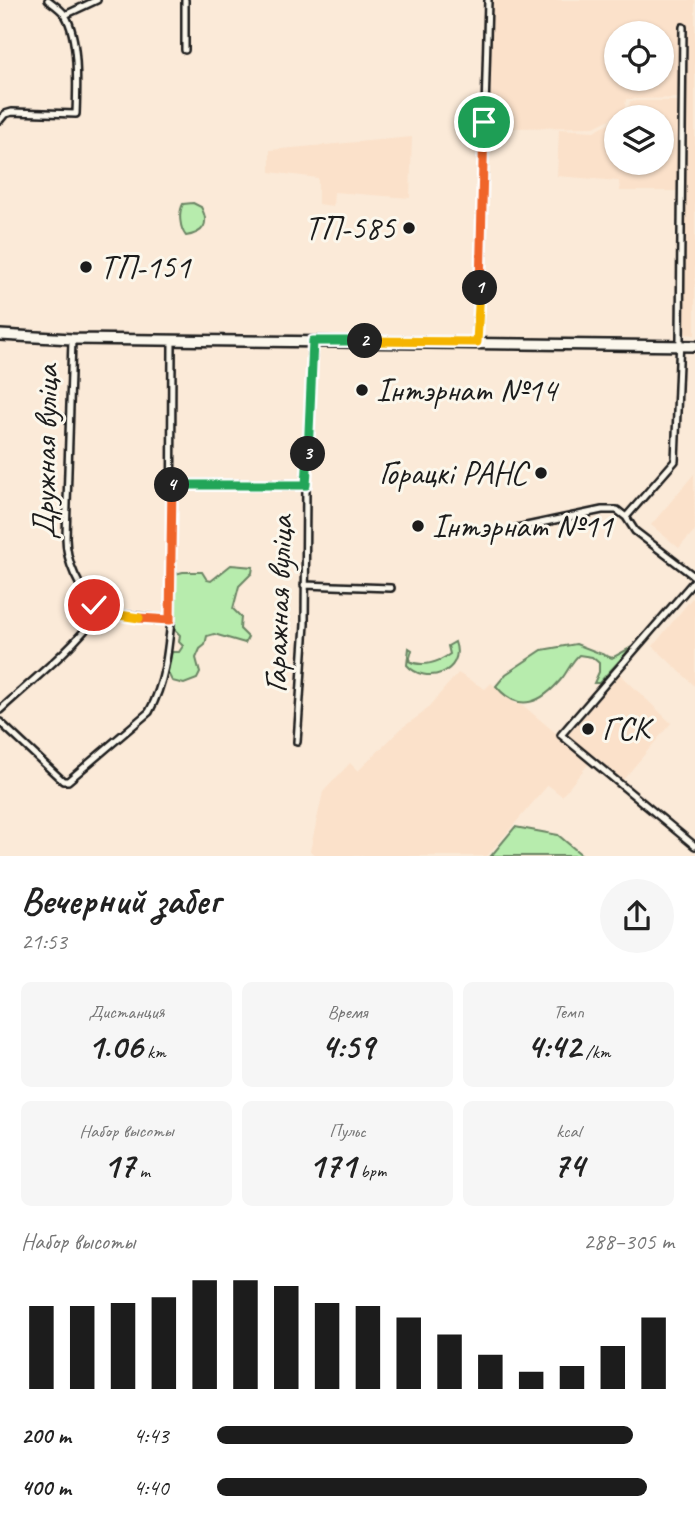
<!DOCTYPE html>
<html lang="ru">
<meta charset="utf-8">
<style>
:root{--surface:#fff;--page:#f6f6f6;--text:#222;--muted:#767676;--accent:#1c1c1c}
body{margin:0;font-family:Caveat,sans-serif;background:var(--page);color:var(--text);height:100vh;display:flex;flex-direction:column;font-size:26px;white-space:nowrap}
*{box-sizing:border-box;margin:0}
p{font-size:23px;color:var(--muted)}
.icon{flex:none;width:38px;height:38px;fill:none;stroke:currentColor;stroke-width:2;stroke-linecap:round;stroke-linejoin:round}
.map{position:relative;height:856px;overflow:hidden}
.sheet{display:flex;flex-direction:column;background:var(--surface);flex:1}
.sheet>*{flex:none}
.fabs{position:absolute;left:604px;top:21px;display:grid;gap:14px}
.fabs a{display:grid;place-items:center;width:70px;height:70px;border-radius:50%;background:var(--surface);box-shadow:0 2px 5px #0004;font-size:35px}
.pin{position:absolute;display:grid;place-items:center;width:60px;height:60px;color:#fff;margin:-30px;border:4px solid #fff;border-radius:50%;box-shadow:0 2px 7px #0007}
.km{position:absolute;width:35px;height:35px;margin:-18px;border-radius:50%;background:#222;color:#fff;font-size:19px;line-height:35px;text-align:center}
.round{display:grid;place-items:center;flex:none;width:74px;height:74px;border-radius:37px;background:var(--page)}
.head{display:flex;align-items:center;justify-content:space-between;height:119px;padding:0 21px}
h1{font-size:38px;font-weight:800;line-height:52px}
.stats{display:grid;grid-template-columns:repeat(3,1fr);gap:10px;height:119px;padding:7px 21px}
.stats div{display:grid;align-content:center;border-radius:10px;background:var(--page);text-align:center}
.stats b{font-size:35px;font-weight:800}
.stats small{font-size:19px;font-weight:400}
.stats p{font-size:19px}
.chart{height:196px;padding:14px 21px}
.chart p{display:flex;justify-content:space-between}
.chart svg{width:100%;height:126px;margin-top:7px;stroke:var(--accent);stroke-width:6}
ul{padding:0 21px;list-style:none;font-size:23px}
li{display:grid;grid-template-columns:112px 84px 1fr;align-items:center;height:52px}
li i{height:18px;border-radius:9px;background:var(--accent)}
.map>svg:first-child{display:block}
.built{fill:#fbe1ca;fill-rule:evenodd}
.green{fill:#b7ecad;stroke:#6a8464;stroke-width:2}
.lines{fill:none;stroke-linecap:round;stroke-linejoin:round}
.minor-casing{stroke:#1c1c1c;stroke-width:10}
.primary-casing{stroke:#1c1c1c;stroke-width:14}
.minor{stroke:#fbf7ec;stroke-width:5}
.primary{stroke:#fbf7ec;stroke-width:9}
.split-1-casing{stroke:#fff;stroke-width:14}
.split-2-casing{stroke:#fff;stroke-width:14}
.split-3-casing{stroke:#fff;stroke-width:14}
.split-4-casing{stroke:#fff;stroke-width:14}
.split-5-casing{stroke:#fff;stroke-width:14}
.split-6-casing{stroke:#fff;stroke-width:14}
.split-1{stroke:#f0652b;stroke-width:9}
.split-2{stroke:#f5b400;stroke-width:9}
.split-3{stroke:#22a559;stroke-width:9}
.split-4{stroke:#22a559;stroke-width:9}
.split-5{stroke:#f0652b;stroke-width:9}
.split-6{stroke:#f5b400;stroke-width:9}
.poi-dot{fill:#1c1c1c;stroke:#fbf7ec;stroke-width:2.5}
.labels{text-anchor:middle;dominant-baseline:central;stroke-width:6;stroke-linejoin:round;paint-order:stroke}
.poi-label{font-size:33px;fill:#1c1c1c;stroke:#fbf7ec;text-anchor:start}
.street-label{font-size:33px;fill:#1c1c1c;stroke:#fbf7ec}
</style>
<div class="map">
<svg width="695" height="856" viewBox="0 0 695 856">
<rect width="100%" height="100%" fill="#fbead8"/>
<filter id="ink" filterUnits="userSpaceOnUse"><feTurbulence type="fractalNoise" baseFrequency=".0143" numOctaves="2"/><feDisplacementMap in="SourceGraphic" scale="14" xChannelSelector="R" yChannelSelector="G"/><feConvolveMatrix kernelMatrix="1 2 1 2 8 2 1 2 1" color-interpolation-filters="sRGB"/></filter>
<g filter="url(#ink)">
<path class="built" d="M 490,0 L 695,0 L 695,335 L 684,334 L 686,98 L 626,99 L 624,112 L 594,127 L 489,128 ZM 616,33 L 662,33 L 662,79 L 616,79 Z
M 630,101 L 677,101 L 677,191 L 620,191 L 619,181 L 557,176 L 559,129 L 594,131 L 616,119 L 616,163 L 662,163 L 662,117 L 618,117 L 628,116 Z
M 412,137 L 410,198 L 334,192 L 333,206 L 318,204 L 318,178 L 270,172 L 270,150 Z
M 694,474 L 695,530 L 679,548 L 651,525 Z
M 692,598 L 695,601 L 695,686 L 653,646 Z
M 458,673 L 485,689 L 491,683 L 516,704 L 519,702 L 564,740 L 620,674 L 671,723 L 623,780 L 595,756 L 562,796 L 548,785 L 487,856 L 316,856 L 310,851 L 323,792 L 350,763 L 358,771 L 403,727 L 423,713 Z"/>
<path class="green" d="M 193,203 L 201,207 C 210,224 204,233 186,236 C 180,229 178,213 183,204 Z
M 231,565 L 253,567 L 252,573 L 239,586 L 233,609 L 241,617 L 240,629 L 248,637 L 245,643 L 214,634 L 207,636 L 205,645 L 200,649 L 196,658 L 200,673 L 197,679 L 184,684 L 172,681 L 167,671 L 172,652 L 179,652 L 183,646 L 179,642 L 180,635 L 175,630 L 175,574 L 183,572 L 202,572 L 207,580 L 211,581 Z
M 455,642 C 466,672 425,686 407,665 L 409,648 L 412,650 L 409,661 C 422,668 439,662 450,654 L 448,646 Z
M 576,644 L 612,658 L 632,647 L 599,683 L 594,683 L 599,672 L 599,663 L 592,657 L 579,655 C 572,661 568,670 563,677 C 542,703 519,714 496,686 L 506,674 L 542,650 Z
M 515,827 L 558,835 L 583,856 L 491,856 Z"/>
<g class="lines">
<g class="minor-casing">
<path id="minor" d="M 65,15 L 97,0
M 185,50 L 185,0
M 0,120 L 5,114 L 12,112 L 76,114 C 77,87 79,37 65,15 C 61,9 53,4 48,0
M 72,339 L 66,537 C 66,566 81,591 100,612 L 171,620
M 477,342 L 481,260 L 488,0
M 172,484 L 306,485
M 626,517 L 675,461 L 680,338 L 683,27
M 517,528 L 602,510 L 617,510 L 626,517 L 635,531 L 695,577
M 695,580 L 561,735 L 695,846
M 304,585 L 391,588
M 0,710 C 35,678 71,650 100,612
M 0,722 L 63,781 L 68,781 L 149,712 C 165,683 168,652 171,620 L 172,339
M 297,742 L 305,624 L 306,485 L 313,341"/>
</g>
<g class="primary-casing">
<path id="primary" d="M 0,335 L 72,339 L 695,346"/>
</g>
<use href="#minor" class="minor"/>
<use href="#primary" class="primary"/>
</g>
</g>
<g class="lines" filter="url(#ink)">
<g class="split-1-casing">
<path id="split-1" d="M 480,288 L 484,122"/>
</g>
<g class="split-2-casing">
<path id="split-2" d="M 365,341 L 477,342 L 480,288"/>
</g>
<g class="split-3-casing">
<path id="split-3" d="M 308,454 L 313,341 L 365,341"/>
</g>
<g class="split-4-casing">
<path id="split-4" d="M 172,485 L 306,485 L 308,454"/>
</g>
<g class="split-5-casing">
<path id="split-5" d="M 139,618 L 170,620 L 172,485"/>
</g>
<g class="split-6-casing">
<path id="split-6" d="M 94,605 L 100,612 L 139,618"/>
</g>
<use href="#split-1" class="split-1"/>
<use href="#split-2" class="split-2"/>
<use href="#split-3" class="split-3"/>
<use href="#split-4" class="split-4"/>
<use href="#split-5" class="split-5"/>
<use href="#split-6" class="split-6"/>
</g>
<g class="poi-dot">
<circle cx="409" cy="228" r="7"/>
<circle cx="86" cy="267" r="7"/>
<circle cx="362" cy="390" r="7"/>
<circle cx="541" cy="473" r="7"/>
<circle cx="418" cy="526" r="7"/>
<circle cx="588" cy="729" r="7"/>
</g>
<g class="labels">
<g class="poi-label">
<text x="395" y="228" text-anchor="end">ТП-585</text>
<text x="100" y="267">ТП-151</text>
<text x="376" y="390">Інтэрнат №14</text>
<text x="527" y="473" text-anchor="end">Горацкі РАНС</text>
<text x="432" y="526">Інтэрнат №11</text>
<text x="602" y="729">ГСК</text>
</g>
<g class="street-label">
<text transform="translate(45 452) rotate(-89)">Дружная вуліца</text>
<text transform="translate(278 604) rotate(-88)">Гаражная вуліца</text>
</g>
</g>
</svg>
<div class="fabs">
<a><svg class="icon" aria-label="locate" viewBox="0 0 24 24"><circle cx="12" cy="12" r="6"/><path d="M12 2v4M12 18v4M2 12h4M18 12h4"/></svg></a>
<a><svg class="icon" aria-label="layers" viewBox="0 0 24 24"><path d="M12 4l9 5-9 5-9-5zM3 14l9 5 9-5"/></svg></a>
</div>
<div class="pin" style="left:484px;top:122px;background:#1e9e55"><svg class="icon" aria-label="arrive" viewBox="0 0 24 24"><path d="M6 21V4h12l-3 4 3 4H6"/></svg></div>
<div class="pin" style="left:94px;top:605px;background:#d93025"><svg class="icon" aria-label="check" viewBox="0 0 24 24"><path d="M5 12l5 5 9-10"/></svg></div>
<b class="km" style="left:480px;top:288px">1</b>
<b class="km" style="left:365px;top:341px">2</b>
<b class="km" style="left:308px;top:454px">3</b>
<b class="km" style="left:172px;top:485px">4</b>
</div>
<section class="sheet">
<div class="head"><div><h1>Вечерний забег</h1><p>21:53</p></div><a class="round"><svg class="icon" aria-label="share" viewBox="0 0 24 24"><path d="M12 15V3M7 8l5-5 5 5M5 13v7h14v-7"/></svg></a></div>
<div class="stats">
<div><p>Дистанция</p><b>1.06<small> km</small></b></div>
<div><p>Время</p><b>4:59</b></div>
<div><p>Темп</p><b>4:42<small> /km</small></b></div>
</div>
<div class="stats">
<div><p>Набор высоты</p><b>17<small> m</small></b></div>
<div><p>Пульс</p><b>171<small> bpm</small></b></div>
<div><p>kcal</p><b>74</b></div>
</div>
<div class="chart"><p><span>Набор высоты</span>288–305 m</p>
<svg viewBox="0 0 160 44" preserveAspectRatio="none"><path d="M5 44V15M15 44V15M25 44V14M35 44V12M45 44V6M55 44V6M65 44V8M75 44V14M85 44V15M95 44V19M105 44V25M115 44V32M125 44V38M135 44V36M145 44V29M155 44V19"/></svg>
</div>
<ul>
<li><b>200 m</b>4:43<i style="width:91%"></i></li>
<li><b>400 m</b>4:40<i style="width:94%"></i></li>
</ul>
</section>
